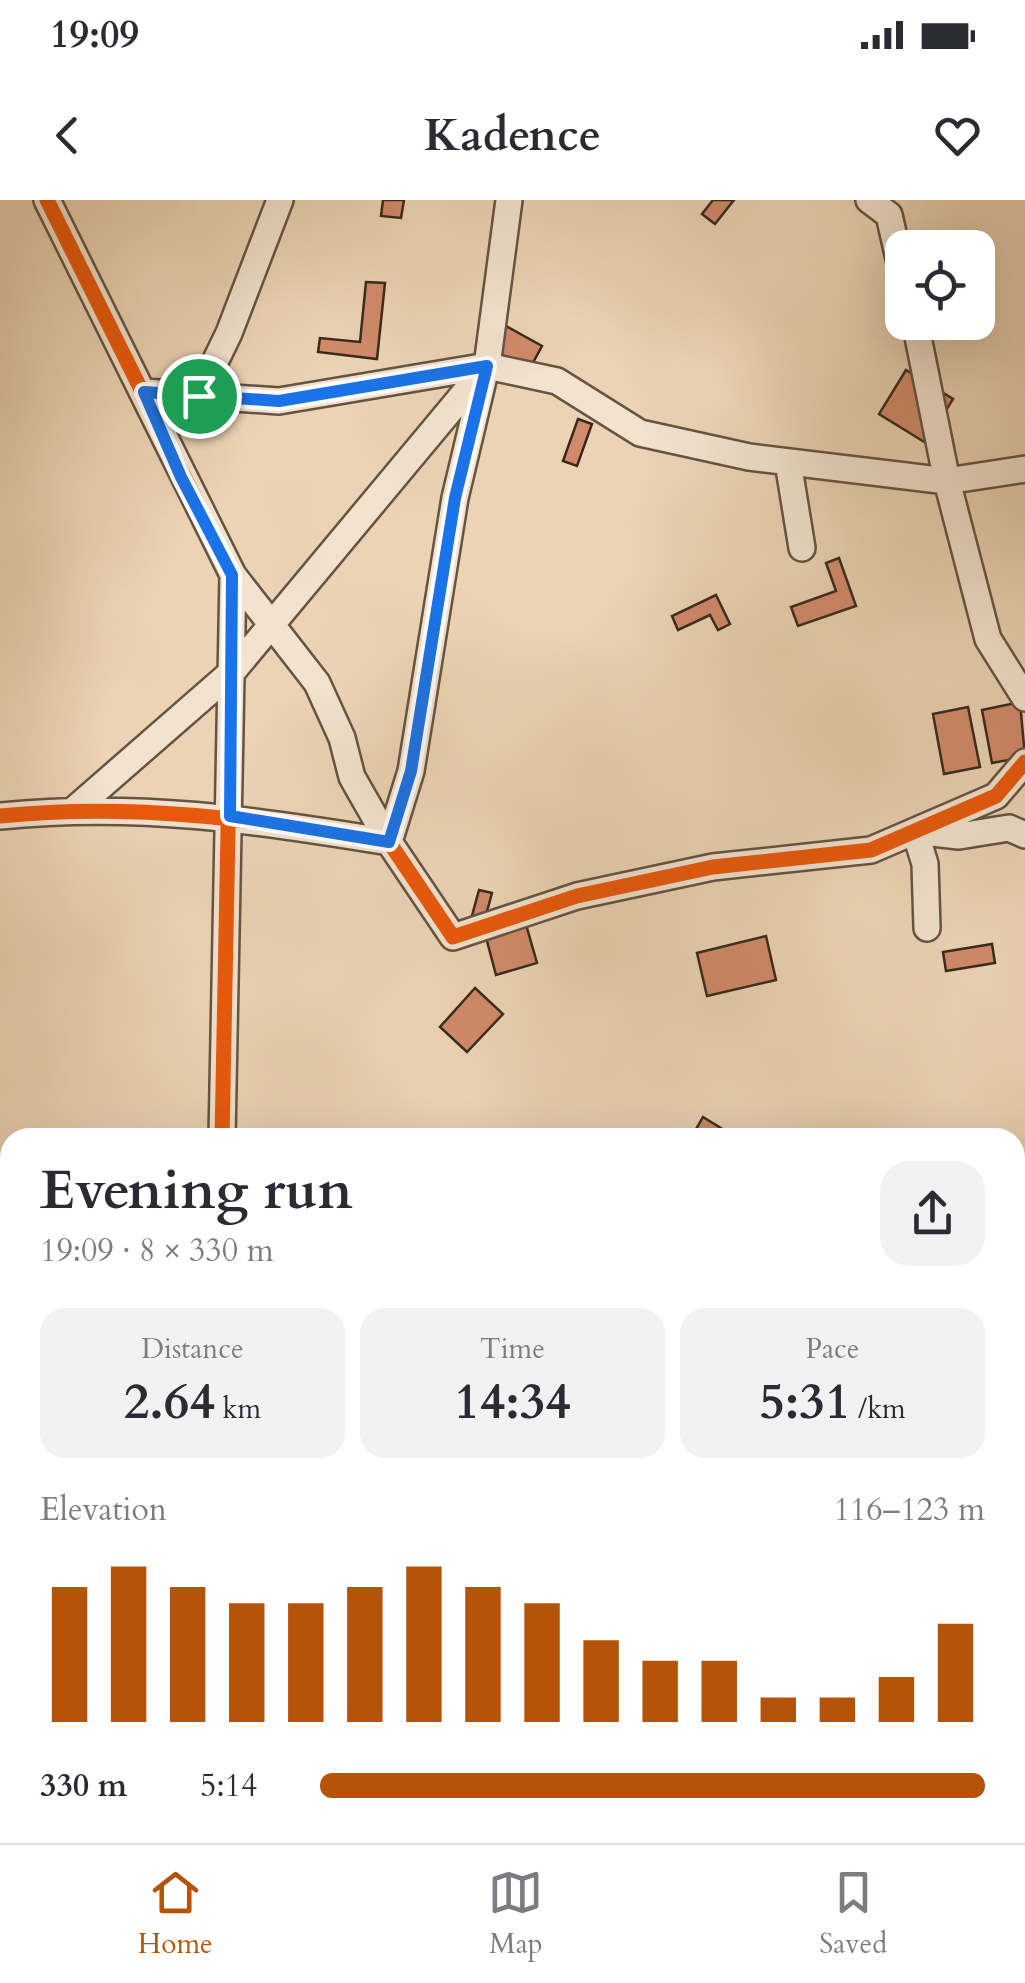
<!DOCTYPE html>
<meta charset="utf-8">
<style>
:root{--surface:#fff;--page:#f2f2f3;--text:#2b2b33;--muted:#7c7c81;--line:#e1e1e2;--accent:#b45309}
body{margin:0;font-family:Cardo,serif;background:var(--page);color:var(--text);height:100vh;display:flex;flex-direction:column;font-size:38px;white-space:nowrap}
*{box-sizing:border-box;margin:0}
p{font-size:32px;color:var(--muted)}
.icon{flex:none;width:55px;height:55px;fill:none;stroke:currentColor;stroke-width:2;stroke-linecap:round;stroke-linejoin:round}
.map{position:relative;flex:1;overflow:hidden}
.sheet{position:absolute;left:0px;top:928px;width:1025px;height:718px;display:flex;flex-direction:column;background:var(--surface);border-radius:30px 30px 0 0;box-shadow:0 10px 40px #0002}
.sheet>*{flex:none}
.controls{position:absolute;left:885px;top:30px;display:grid;gap:20px}
.controls a{display:grid;place-items:center;width:110px;height:110px;border-radius:20px;background:var(--surface);box-shadow:0 10px 40px #0002;font-size:50px}
.pin{position:absolute;display:grid;place-items:center;width:85px;height:85px;color:#fff;margin:-42px;border:5px solid #fff;border-radius:50%;box-shadow:0 2px 10px #0007}
.round{display:grid;place-items:center;flex:none;width:105px;height:105px;border-radius:30px;background:var(--page)}
.summary{display:flex;align-items:center;justify-content:space-between;height:170px;padding:0 40px}
h1{font-size:55px;font-weight:800;line-height:75px}
.stats{display:grid;grid-template-columns:repeat(3,1fr);gap:15px;height:170px;padding:10px 40px}
.stats div{display:grid;align-content:center;border-radius:25px;background:var(--page);text-align:center}
.stats b{font-size:50px;font-weight:800}
.stats small{font-size:28px;font-weight:400}
.stats p{font-size:28px}
.chart{height:280px;padding:20px 40px}
.chart p{display:flex;justify-content:space-between}
.chart svg{width:100%;height:180px;margin-top:10px;stroke:var(--accent);stroke-width:6}
ul{padding:0 40px;list-style:none;font-size:32px}
li{display:grid;grid-template-columns:160px 120px 1fr;align-items:center;height:75px}
li i{height:25px;border-radius:12px;background:var(--accent)}
.status{display:flex;justify-content:space-between;align-items:center;height:70px;padding:0 50px;background:var(--surface);direction:ltr}
.status svg{height:28px;fill:currentColor}
header{display:flex;justify-content:space-between;align-items:center;height:130px;padding:0 40px;background:var(--surface);font-size:45px;font-weight:800}
.menu{display:flex;justify-content:space-around;align-items:center;height:140px;border-top:2px solid var(--line);background:var(--surface);font-size:28px;color:var(--muted)}
.menu a{display:grid;justify-items:center;gap:5px}
.menu .current{color:var(--accent)}
.map>svg:first-child{display:block}
.building{fill:#d18a6b;stroke:#372a1c;stroke-width:2.5}
.lines{fill:none;stroke-linecap:round;stroke-linejoin:round}
.street-casing{stroke:#645442;stroke-width:30}
.street{stroke:#f2e2ce;stroke-width:25}
.cycleway-casing{stroke:#f2e2ce;stroke-width:21}
.cycleway{stroke:#e8590c;stroke-width:15}
.route-casing{stroke:#fff;stroke-width:20}
.route{stroke:#1a73e8;stroke-width:12}
</style>
<div class="status"><b>19:09</b><svg viewBox="0 0 49 12"><path d="M0 12V9h3v3zM5 12V6h3v6zM10 12V3h3v9zM15 12V0h3v12zM26 1h20v11H26zM47 4h2v5h-2z"/></svg></div>
<header><svg class="icon" aria-label="back" viewBox="0 0 24 24"><path d="M15 5l-7 7 7 7"/></svg>Kadence<svg class="icon" aria-label="heart" viewBox="0 0 24 24"><path d="M12 20l-8-8c-3-5 5-10 8-4 3-6 11-1 8 4z"/></svg></header>
<div class="map">
<svg width="1025" height="1643" viewBox="0 0 1025 1643">
<rect width="100%" height="100%" fill="#ebd3b4"/>
<filter id="stains"><feTurbulence type="fractalNoise" baseFrequency=".002" numOctaves="4"/><feColorMatrix values="0 0 0 0 .2 0 0 0 0 .09 0 0 0 0 .02 0 0 0 .5 -.17"/></filter>
<radialGradient id="worn" r=".72"><stop offset=".6" stop-color="#630" stop-opacity="0"/><stop offset="1" stop-color="#630" stop-opacity=".3"/></radialGradient>
<path class="building" d="M 383,0 L 404,0 L 401,18 L 381,16 Z
M 713,0 L 734,0 L 715,24 L 702,14 Z
M 366,82 L 385,83 L 377,159 L 318,152 L 320,138 L 360,142 Z
M 497,121 L 542,146 L 529,170 L 484,145 Z
M 906,170 L 953,199 L 926,243 L 879,214 Z
M 578,219 L 592,224 L 577,266 L 563,261 Z
M 839,358 L 856,406 L 798,426 L 791,407 L 836,391 L 826,363 Z
M 716,395 L 730,424 L 718,430 L 710,415 L 678,430 L 672,416 Z
M 1020,502 L 1025,557 L 992,563 L 982,510 Z
M 968,507 L 980,567 L 944,574 L 933,514 Z
M 479,690 L 492,693 L 483,726 L 470,723 Z
M 523,714 L 537,763 L 496,775 L 483,726 Z
M 766,736 L 776,780 L 707,796 L 697,753 Z
M 992,744 L 995,763 L 946,771 L 943,752 Z
M 475,788 L 503,814 L 467,852 L 440,827 Z
M 703,917 L 724,930 L 720,938 L 691,938 Z
M 1025,1035 L 1025,1061 L 1016,1063 L 1015,1037 Z"/>
<g class="lines">
<g class="street-casing">
<path id="street" d="M 47,0 L 233,375 L 222,938
M 869,0 L 889,15 L 902,72
M 915,122 L 947,281 L 988,439 L 1025,498
M 144,192 L 279,201 L 487,166 L 557,181 L 640,233 L 749,257 L 947,281 L 1025,269
M 199,195 L 229,133 L 280,0
M 788,262 L 802,348
M 233,375 L 317,483 L 342,538 L 352,577 L 389,642
M 76,608 L 233,471 L 487,166 L 509,0
M 0,616 C 137,602 255,620 389,642 L 453,737 L 577,696 L 713,667 L 871,650 L 996,596 L 1025,562
M 389,642 L 411,571 L 455,298 L 484,176
M 927,728 L 925,664 L 915,631 L 959,636 L 1009,628 L 1025,635
M 0,1385 L 10,1392
M 1015,1385 L 1025,1385
M 0,1515 L 10,1445
M 295,1635 L 301,1642
M 414,1635 L 417,1643"/>
</g>
<use href="#street" class="street"/>
<g class="cycleway-casing">
<path id="cycleway" d="M 47,0 L 233,375 L 222,938
M 0,616 C 137,602 255,620 389,642 L 453,737 L 577,696 L 713,667 L 871,650 L 996,596 L 1025,562"/>
</g>
<use href="#cycleway" class="cycleway"/>
</g>
<g class="lines">
<g class="route-casing">
<path id="route" d="M 487,166 L 455,298 L 411,571 L 389,642 L 230,616 L 232,375 L 181,277 L 144,192 L 279,201 Z"/>
</g>
<use href="#route" class="route"/>
</g>
<rect width="100%" height="100%" filter="url(#stains)"/>
<rect width="100%" height="100%" fill="url(#worn)"/>
</svg>
<div class="controls">
<a><svg class="icon" aria-label="locate" viewBox="0 0 24 24"><circle cx="12" cy="12" r="6"/><path d="M12 2v4M12 18v4M2 12h4M18 12h4"/></svg></a>
</div>
<div class="pin" style="left:199px;top:196px;background:#1e9e55"><svg class="icon" aria-label="arrive" viewBox="0 0 24 24"><path d="M6 21V4h12l-3 4 3 4H6"/></svg></div>
<section class="sheet">
<div class="summary"><div><h1>Evening run</h1><p>19:09 · 8 × 330 m</p></div><a class="round"><svg class="icon" aria-label="share" viewBox="0 0 24 24"><path d="M12 15V3M7 8l5-5 5 5M5 13v7h14v-7"/></svg></a></div>
<div class="stats">
<div><p>Distance</p><b>2.64<small> km</small></b></div>
<div><p>Time</p><b>14:34</b></div>
<div><p>Pace</p><b>5:31<small> /km</small></b></div>
</div>
<div class="chart"><p><span>Elevation</span>116–123 m</p>
<svg viewBox="0 0 160 44" preserveAspectRatio="none"><path d="M5 44V11M15 44V6M25 44V11M35 44V15M45 44V15M55 44V11M65 44V6M75 44V11M85 44V15M95 44V24M105 44V29M115 44V29M125 44V38M135 44V38M145 44V33M155 44V20"/></svg>
</div>
<ul>
<li><b>330 m</b>5:14<i style="width:100%"></i></li>
</ul>
</section>
</div>
<nav class="menu">
<a class="current"><svg class="icon" aria-label="home" viewBox="0 0 24 24"><path d="M3 11l9-7 9 7M6 9v11h12V9"/></svg>Home</a>
<a><svg class="icon" aria-label="map" viewBox="0 0 24 24"><path d="M3 6l6-2 6 2 6-2v14l-6 2-6-2-6 2zM9 4v14M15 6v14"/></svg>Map</a>
<a><svg class="icon" aria-label="saved" viewBox="0 0 24 24"><path d="M7 4h10v16l-5-4-5 4z"/></svg>Saved</a>
</nav>
